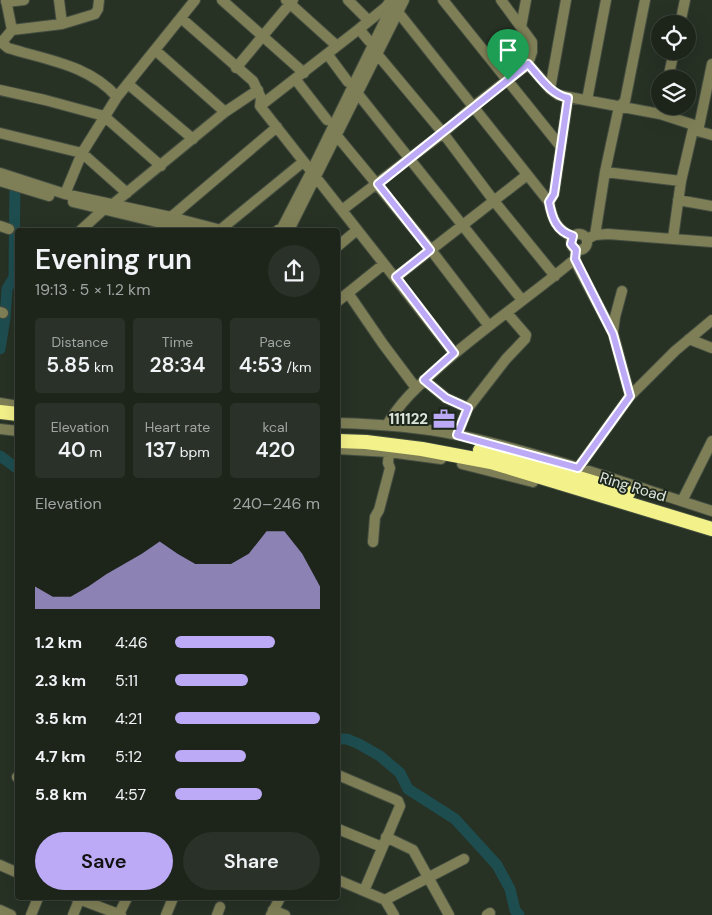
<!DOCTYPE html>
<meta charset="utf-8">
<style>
:root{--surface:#1d251b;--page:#2a3128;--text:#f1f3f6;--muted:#a0a5a3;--line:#3b423a;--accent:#bcaaf6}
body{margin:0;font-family:"DM Sans",sans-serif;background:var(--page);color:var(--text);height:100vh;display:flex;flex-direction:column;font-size:19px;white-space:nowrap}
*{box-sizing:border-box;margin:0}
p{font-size:16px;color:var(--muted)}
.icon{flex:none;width:28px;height:28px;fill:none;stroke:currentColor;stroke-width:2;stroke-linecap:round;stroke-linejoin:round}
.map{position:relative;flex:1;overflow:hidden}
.sheet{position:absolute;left:15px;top:228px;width:325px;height:672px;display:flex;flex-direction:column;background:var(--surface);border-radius:5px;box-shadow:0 5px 20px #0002,0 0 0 1px var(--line)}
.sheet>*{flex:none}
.fabs{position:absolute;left:651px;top:15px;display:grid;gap:10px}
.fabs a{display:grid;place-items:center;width:45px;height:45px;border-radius:50%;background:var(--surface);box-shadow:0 5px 20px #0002,0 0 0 1px var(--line);font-size:25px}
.pin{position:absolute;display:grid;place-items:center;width:42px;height:42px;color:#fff;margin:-51px -21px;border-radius:50% 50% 50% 0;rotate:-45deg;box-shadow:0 0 5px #0007}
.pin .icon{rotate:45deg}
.round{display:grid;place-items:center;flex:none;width:52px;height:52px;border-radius:26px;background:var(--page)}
.overview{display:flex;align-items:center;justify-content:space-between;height:85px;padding:0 20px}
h1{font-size:28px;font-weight:600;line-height:38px}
.figures{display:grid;grid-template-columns:repeat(3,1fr);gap:8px;height:85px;padding:5px 20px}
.figures div{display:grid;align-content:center;border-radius:5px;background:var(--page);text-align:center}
.figures b{font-size:21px;font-weight:600}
.figures small{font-size:14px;font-weight:400}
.figures p{font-size:14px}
.chart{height:140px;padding:10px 20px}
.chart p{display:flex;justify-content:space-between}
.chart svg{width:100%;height:90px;margin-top:5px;fill:var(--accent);opacity:.7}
.button{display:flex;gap:10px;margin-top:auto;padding:10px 20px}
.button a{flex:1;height:58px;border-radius:30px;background:var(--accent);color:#111;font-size:20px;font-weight:600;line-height:58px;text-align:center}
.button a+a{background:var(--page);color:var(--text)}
ul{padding:0 20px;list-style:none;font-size:16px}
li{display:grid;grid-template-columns:80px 60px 1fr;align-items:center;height:38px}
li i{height:12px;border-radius:6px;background:var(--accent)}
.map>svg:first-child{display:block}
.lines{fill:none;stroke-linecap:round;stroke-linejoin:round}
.river{stroke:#1e4d50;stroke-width:11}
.minor-casing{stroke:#444e41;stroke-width:12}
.highway-casing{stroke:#444e41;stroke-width:16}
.minor{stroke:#7f7f57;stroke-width:10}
.highway{stroke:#f3f28a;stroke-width:14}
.route-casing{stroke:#fff;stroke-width:10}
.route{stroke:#bcaaf6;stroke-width:6}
.labels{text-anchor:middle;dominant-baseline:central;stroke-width:4;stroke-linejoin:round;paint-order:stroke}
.poi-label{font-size:15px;font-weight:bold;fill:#dde4dc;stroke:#1d271b;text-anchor:end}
.street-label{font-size:15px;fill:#dde4dc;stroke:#1d271b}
</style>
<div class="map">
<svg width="712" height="915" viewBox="0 0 712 915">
<rect width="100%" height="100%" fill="#273124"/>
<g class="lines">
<path class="river" d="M 0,349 L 5,318 L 7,289 L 14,277 L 15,179 L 12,177
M 0,456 L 18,469
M 338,739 L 347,739 L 359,744 L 380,756 L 400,773 L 408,789 L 455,819 L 497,865 L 510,889 L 515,910 L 519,915"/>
<g class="minor-casing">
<path id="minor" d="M 59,0 L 62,24
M 222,0 L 304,73
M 286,0 L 337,46
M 348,0 L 369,21
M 443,0 L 561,147
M 6,2 L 24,0
M 398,12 L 549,202 C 552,218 556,230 573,237
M 181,18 L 253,81 L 261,98 L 260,106 L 454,353
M 680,24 L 685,0
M 521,27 L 526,0
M 359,29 L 369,41
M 12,30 L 62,24 L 95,14 L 98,9 L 99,0
M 0,41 L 8,48 C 47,60 89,65 117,97
M 2,42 L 12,30 L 6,0
M 155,50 L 225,112
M 377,54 L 443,133 L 494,201 L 555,276
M 328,55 L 348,82
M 528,64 L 550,89 L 558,95 L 660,114 L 694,125 L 698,131 L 712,135
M 236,68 L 293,0
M 668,79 L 674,51
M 296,80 L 327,120
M 128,84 L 193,139
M 550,89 L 566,0
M 0,90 L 45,100 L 104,116 L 161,166
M 358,94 L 522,300
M 587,100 L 606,0
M 260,106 L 359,29 L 386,7 L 391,0
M 698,131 L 712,64
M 0,133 L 82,153 L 127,193
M 337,136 L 431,250 L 489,326
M 605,172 L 681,181
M 0,173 L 65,194 L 171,217 L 221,230
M 0,181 L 49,196
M 65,194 L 82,153 L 117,97 L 195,0
M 678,200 L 712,206
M 73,202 L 190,230
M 549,202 L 554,194 L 568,98
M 113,204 L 225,112 L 258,90
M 342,210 L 443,133 L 474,106 L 528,64 L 532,52 L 532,42 L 501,0
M 171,217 L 277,127
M 0,226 L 9,229
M 81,230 L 103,210 L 104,206
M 220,230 L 303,162
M 278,230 L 282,228 L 311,172 L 395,0
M 289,230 L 404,0
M571 242a8 8 0 1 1 16 0a8 8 0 1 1-16 0Z
M 595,235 L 605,172 L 619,107 L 625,101 L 645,0
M 673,238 L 681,181 L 694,125
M 587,239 L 595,235 L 608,234 L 712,242
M 338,246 L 357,230
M 576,250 L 575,259 L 577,265 L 613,333 L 630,396 L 578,468
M 396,277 L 527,175
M 348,293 L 383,344 L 416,388
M 338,301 L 384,264
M 0,312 L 3,313
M 613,332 L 615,317 L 622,291
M 689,339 L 712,348
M 424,380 L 446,398 L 468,408
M 630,396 L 675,351 L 712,320
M 0,403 L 18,406
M 338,423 C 378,424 419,427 458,435 C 544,454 628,484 712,511
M 387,425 C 400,402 418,386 438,368 C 481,329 530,297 575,259
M 0,429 L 18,431
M 457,435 L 468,408 L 506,359 L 525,339 L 526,335 L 507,313
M 338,449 L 389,452 L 441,459
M 462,464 L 533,482
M 682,501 L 712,441
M 373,542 L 375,517 L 379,510 L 390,468 L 388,463 L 389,452
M 338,775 L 394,799 L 398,801 L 400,806 L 364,891
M 17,777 L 18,778
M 338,829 L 382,847
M 386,837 L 413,850 L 449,915
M 0,865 L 18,873
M 338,880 L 385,900 L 394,915
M 76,898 L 121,915
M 385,900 L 464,859
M 0,910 L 11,915
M 273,910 L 285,915
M 119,914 L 127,898
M 31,915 L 38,898
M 73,915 L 80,898
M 166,915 L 173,898
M 217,915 L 220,907
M 271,915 L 280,898
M 487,915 L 490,913"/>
</g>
<g class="highway-casing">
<path id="highway" d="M 0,412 L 18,414
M 338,441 L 366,442 L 422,449 L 491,462 L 712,529
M 480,450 L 504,455 L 628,493"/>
</g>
<use href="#minor" class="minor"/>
<use href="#highway" class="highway"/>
</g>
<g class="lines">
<g class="route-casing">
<path id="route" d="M 528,64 C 540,77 550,94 568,98 L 554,194 L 549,202 C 552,218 556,231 573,236 L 571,244 L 576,250 L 575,259 L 613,334 L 630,396 L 578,468 L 457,435 L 468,408 L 446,398 L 424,380 L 454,353 L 396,277 L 430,250 L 378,184 Z"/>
</g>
<use href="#route" class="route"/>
</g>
<defs>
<g id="office-bare" transform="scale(1.725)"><path d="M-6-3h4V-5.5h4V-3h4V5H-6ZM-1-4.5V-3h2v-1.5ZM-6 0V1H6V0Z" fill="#bcaaf6" stroke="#1d271b" stroke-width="2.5" paint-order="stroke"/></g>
</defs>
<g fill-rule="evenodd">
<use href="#office-bare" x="444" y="419"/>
</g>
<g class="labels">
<g class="poi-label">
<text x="428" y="419">111122</text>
</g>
<g class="street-label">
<text transform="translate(633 487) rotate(17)">Ring Road</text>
</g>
</g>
</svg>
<div class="fabs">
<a><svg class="icon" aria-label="locate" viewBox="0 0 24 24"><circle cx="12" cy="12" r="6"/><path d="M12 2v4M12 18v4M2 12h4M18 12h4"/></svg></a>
<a><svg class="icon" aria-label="layers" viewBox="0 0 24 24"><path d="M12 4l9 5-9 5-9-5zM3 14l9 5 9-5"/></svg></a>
</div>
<div class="pin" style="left:508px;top:80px;background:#1e9e55"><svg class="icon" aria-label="arrive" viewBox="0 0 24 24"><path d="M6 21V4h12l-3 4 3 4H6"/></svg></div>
<section class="sheet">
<div class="overview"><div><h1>Evening run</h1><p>19:13 · 5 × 1.2 km</p></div><a class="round"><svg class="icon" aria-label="share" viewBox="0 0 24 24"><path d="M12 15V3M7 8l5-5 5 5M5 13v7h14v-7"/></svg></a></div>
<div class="figures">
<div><p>Distance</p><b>5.85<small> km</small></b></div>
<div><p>Time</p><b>28:34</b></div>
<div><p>Pace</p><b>4:53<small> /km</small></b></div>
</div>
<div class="figures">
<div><p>Elevation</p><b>40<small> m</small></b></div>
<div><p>Heart rate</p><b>137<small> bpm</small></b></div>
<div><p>kcal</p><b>420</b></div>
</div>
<div class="chart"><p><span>Elevation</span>240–246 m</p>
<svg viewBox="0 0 160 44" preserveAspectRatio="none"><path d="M0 44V33L10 38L20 38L30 33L40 27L50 22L60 17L70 11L80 17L90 22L100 22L110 22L120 17L130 6L140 6L150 17L160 33V44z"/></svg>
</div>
<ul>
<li><b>1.2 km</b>4:46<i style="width:69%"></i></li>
<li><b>2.3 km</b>5:11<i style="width:50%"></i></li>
<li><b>3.5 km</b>4:21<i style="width:100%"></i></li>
<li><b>4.7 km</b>5:12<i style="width:49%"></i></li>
<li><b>5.8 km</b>4:57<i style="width:60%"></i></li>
</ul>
<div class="button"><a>Save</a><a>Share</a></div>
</section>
</div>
